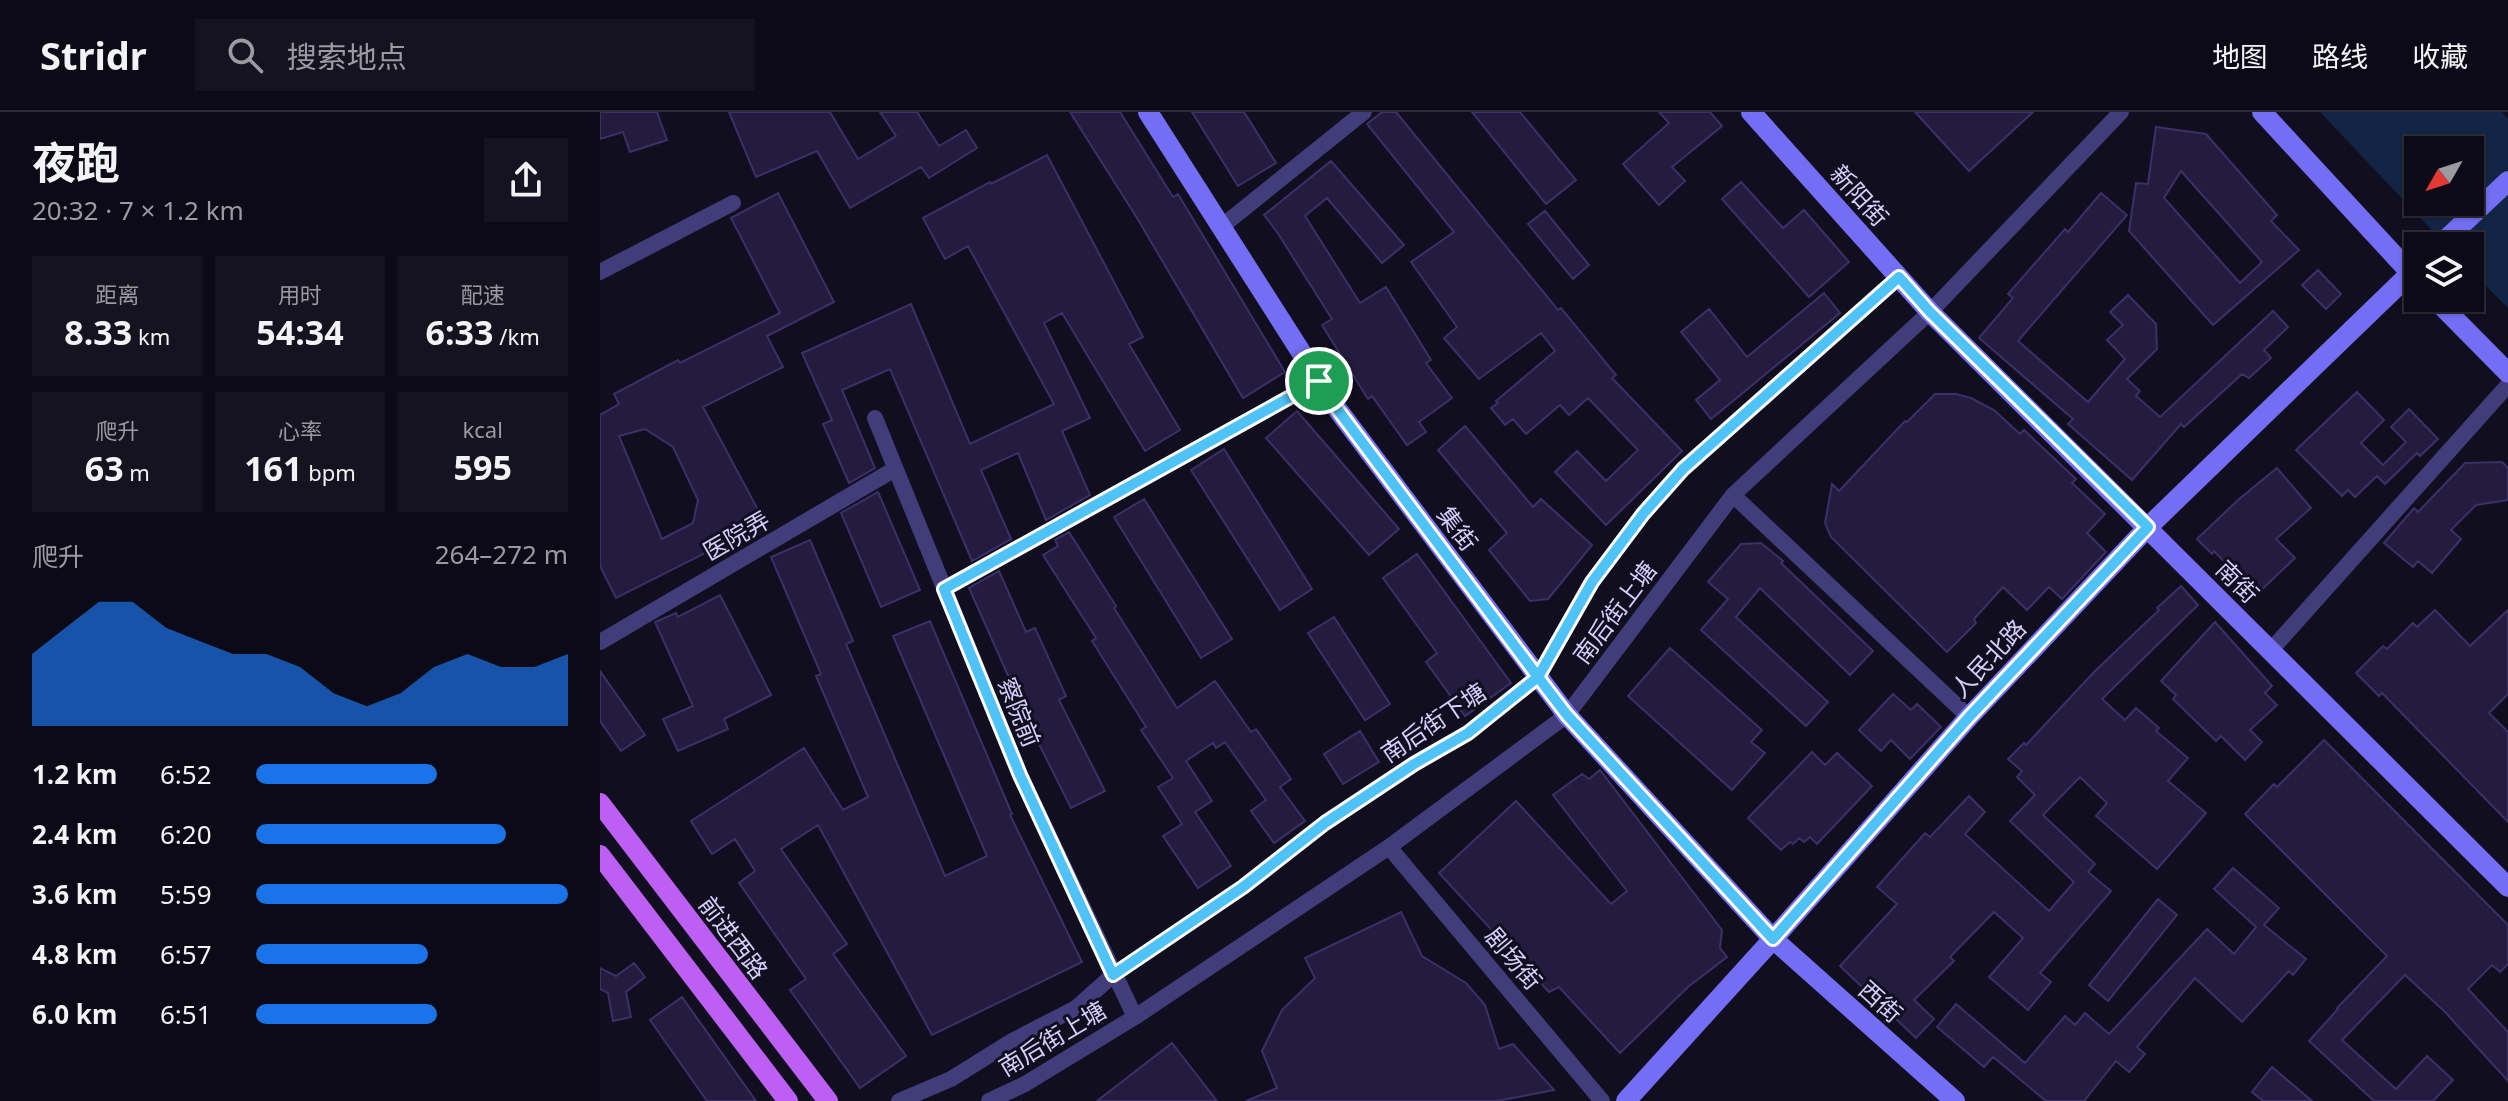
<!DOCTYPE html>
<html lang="zh">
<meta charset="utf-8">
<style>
:root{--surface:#0d0a17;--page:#161320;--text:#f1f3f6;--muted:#9a9aa1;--line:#2d2b36;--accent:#1a73e8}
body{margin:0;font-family:"Noto Sans","Noto Sans SC",sans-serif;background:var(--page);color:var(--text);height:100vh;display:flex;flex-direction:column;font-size:30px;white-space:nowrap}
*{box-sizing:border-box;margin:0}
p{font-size:26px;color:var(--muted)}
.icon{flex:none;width:44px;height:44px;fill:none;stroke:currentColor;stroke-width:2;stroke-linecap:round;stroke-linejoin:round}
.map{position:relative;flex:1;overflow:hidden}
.sheet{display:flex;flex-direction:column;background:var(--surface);width:600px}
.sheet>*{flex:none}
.needle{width:52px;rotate:231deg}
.controls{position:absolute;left:1804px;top:24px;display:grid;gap:16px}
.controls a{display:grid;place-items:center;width:80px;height:80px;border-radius:0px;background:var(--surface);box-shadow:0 2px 6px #0004,0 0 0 2px var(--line);font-size:40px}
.pin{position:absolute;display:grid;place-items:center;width:68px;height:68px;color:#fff;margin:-34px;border:4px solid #fff;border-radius:50%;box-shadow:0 2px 8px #0007}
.round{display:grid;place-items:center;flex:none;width:84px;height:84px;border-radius:0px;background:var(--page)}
.summary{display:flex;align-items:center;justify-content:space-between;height:136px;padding:0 32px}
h1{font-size:44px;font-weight:700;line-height:60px}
.stats{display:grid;grid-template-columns:repeat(3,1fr);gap:12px;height:136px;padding:8px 32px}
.stats div{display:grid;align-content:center;border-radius:0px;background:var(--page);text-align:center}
.stats b{font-size:34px;font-weight:700}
.stats small{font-size:22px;font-weight:400}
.stats p{font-size:22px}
.chart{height:224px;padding:16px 32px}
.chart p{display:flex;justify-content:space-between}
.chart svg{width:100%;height:144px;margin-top:8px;fill:var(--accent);opacity:.7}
ul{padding:0 32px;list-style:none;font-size:26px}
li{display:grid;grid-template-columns:128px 96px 1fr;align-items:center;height:60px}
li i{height:20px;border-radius:10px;background:var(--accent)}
header{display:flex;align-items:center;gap:48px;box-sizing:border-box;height:112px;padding:0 40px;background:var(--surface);border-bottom:2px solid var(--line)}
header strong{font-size:38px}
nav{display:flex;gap:44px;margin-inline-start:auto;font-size:28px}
.search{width:560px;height:72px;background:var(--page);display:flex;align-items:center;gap:20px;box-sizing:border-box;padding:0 28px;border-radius:0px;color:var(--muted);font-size:30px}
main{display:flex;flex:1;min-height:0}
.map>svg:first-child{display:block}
.water{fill:#122544;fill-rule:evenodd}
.building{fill:#231c3e;stroke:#3b3068;stroke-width:2;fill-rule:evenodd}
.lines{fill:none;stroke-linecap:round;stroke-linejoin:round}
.street{stroke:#403d7a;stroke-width:16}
.secondary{stroke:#736ef3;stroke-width:20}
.primary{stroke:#bd5ff2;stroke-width:20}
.route-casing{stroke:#fff;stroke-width:16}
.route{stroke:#4fc3f7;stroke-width:10}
.labels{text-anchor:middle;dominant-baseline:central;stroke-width:6;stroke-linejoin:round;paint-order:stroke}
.street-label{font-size:24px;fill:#d5cffb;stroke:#110e1f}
</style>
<header>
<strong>Stridr</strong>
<div class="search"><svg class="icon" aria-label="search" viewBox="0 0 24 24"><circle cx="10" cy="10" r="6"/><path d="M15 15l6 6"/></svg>搜索地点</div>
<nav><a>地图</a><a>路线</a><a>收藏</a></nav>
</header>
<main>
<section class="sheet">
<div class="summary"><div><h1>夜跑</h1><p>20:32 · 7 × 1.2 km</p></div><a class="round"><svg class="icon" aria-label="share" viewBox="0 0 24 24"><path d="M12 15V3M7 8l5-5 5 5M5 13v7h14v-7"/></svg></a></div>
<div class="stats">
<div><p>距离</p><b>8.33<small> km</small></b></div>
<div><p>用时</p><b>54:34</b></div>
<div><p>配速</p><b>6:33<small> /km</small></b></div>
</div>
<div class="stats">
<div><p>爬升</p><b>63<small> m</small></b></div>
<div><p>心率</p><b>161<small> bpm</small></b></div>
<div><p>kcal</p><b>595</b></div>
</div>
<div class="chart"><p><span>爬升</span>264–272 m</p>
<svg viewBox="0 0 160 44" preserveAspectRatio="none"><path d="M0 44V22L10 14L20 6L30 6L40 14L50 18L60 22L70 22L80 26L90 34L100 38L110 34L120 26L130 22L140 26L150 26L160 22V44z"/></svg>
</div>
<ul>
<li><b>1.2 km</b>6:52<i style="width:58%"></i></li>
<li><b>2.4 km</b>6:20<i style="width:80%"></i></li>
<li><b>3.6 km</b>5:59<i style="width:100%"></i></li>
<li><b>4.8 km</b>6:57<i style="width:55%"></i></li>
<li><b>6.0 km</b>6:51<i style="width:58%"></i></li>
</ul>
</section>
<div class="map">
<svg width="1908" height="989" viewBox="0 0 1908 989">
<rect width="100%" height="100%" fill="#110e1f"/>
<path class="water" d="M 1720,0 L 1902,0 L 1908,7 L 1908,196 L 1870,158 L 1870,134 L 1847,134 ZM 1818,38 L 1870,38 L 1870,90 L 1818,90 Z"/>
<path class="building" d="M 0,0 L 57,0 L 67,28 L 30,40 L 23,20 L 0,27 Z
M 129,0 L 230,0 L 258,47 L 296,24 L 280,0 L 317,0 L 339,34 L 366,18 L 377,36 L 329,66 L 321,55 L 250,96 L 217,39 L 156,65 Z
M 470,0 L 520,0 L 573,85 L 578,82 L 685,260 L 643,286 L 537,106 Z
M 592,0 L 644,0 L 676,51 L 638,74 Z
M 782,0 L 796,0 L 958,198 L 961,196 L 1016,263 L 1012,266 L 1082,339 L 1006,413 L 955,360 L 977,339 L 1006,369 L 1038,338 L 988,286 L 969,303 L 960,293 L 926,322 L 913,307 L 905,313 L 891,296 L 898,291 L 896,289 L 955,239 L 941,221 L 879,267 L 844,226 L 857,215 L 811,150 L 854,120 L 767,12 Z
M 872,0 L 920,0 L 976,68 L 946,92 Z
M 1059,0 L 1110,0 L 1122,14 L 1072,55 L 1085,69 L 1059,93 L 1023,52 L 1069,11 Z
M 1315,0 L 1433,0 L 1369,59 Z
M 1556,15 L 1606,22 L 1677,103 L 1671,109 L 1699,138 L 1613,213 L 1529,119 L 1536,71 L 1548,72 ZM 1581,59 L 1662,150 L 1640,171 L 1564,86 Z
M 447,43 L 543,225 L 529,232 L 580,318 L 545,339 L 462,201 L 444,211 L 490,306 L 462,319 L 490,383 L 446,408 L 418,341 L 381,358 L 411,427 L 372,449 L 290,257 L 242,278 L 275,356 L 249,371 L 223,312 L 232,308 L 202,241 L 311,192 L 370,332 L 454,292 L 368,134 L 345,147 L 323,106 L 390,70 L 391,72 Z
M 731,49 L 804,133 L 782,151 L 727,86 L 705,104 L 760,191 L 786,175 L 831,248 L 826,251 L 852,286 L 819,310 L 826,320 L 807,333 L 772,284 L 768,287 L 722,213 L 732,207 L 677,120 L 664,103 Z
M 1141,70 L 1183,116 L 1204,98 L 1249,150 L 1209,185 L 1122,87 Z
M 178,81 L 234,190 L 167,224 L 183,255 L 103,295 L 165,411 L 16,486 L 0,454 L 0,303 L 19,292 L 14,282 L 78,248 L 80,251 L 180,201 L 131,106 ZM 45,317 L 73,335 L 98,388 L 93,411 L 62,427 L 19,324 Z
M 1501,81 L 1527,103 L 1418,229 L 1488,290 L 1525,247 L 1507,228 L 1523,213 L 1510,200 L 1528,183 L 1556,212 L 1557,237 L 1527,267 L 1540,279 L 1536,284 L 1560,305 L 1673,199 L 1688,215 L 1664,238 L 1671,246 L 1649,266 L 1642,262 L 1584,315 L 1581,312 L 1532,368 L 1468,312 L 1473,307 L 1379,226 L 1413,186 L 1408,182 L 1465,117 L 1468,120 Z
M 945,99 L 989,153 L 973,167 L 928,112 Z
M 1718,158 L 1741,182 L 1726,197 L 1702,173 Z
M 1224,181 L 1240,201 L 1111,307 L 1096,288 L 1120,268 L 1081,220 L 1109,197 L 1147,245 Z
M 1757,280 L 1784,308 L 1761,331 L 1783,353 L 1806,330 L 1791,315 L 1809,297 L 1838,327 L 1820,344 L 1817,341 L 1785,372 L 1777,364 L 1755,385 L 1748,378 L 1742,384 L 1696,338 Z
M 1335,282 L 1356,282 L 1371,286 L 1394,298 L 1420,322 L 1424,318 L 1476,367 L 1472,371 L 1505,402 L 1487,421 L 1506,440 L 1462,487 L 1449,475 L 1427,498 L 1403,475 L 1374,507 L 1376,511 L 1347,540 L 1231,425 L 1225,411 L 1232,372 L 1239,379 L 1305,309 L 1307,310 Z
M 697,299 L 799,417 L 769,443 L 666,326 Z
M 865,314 L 933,395 L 941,387 L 992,433 L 948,487 L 930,489 L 889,438 L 907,421 L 838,338 Z
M 624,337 L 712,477 L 680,498 L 591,358 Z
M 1902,350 L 1908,356 L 1908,388 L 1876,393 L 1851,418 L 1861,427 L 1832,461 L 1818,449 L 1813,455 L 1784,431 L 1814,396 L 1818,400 L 1865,351 Z
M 1677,356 L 1711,396 L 1676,427 L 1695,446 L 1656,483 L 1614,439 L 1612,442 L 1597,427 L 1638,388 Z
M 278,380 L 320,478 L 281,495 L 241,401 Z
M 544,387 L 632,527 L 601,546 L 514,405 Z
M 469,420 L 516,494 L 514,496 L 577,596 L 615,569 L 651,620 L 656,617 L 691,667 L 680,675 L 705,709 L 674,731 L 651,699 L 666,688 L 625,630 L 616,636 L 613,631 L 586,649 L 612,689 L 595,700 L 631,754 L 598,776 L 563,724 L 582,712 L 558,675 L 573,666 L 541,618 L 546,615 L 492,529 L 496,526 L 443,443 L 458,434 L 455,428 Z
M 210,428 L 253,529 L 246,532 L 345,764 L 387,744 L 293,524 L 330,509 L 412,702 L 410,703 L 482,850 L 332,923 L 218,713 L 181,737 L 247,832 L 233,842 L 306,944 L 260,976 L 190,878 L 206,867 L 139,771 L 155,759 L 135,727 L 112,742 L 91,709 L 204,636 L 243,698 L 268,685 L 216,564 L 221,562 L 171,445 Z
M 1161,431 L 1183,449 L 1181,451 L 1273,539 L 1250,563 L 1160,476 L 1136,505 L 1228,590 L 1206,614 L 1101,518 L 1128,487 L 1108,470 L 1141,432 Z
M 817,442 L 911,571 L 865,604 L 826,550 L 837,541 L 783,466 Z
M 399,459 L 426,520 L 435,516 L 466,584 L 459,588 L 505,679 L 471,696 L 434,622 L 369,476 Z
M 1581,474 L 1598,493 L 1502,587 L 1525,608 L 1536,596 L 1559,616 L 1556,619 L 1588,646 L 1568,669 L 1606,701 L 1557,757 L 1496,704 L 1507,691 L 1480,665 L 1443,703 L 1495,752 L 1488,760 L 1511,779 L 1440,861 L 1451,870 L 1428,898 L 1389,865 L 1423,826 L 1394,800 L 1350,845 L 1354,849 L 1314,888 L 1334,907 L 1316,926 L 1240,854 L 1297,792 L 1277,775 L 1325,721 L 1330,725 L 1369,684 L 1385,700 L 1365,722 L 1449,799 L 1474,770 L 1410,709 L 1435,683 L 1417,665 L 1422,659 L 1408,647 L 1424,631 L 1426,633 L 1494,560 L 1559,498 L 1557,496 Z
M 120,483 L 171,583 L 124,607 L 128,617 L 78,639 L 63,607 L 93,594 L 55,510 L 76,501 L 78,505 Z
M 1835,498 L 1870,534 L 1908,498 L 1908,582 L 1889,601 L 1908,620 L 1908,710 L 1782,581 L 1779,584 L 1756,561 L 1783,534 L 1787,537 L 1813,511 L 1817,515 Z
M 734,505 L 790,592 L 765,608 L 708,521 Z
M 1615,510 L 1672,574 L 1665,581 L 1677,593 L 1650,618 L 1662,630 L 1645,648 L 1621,624 L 1616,629 L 1573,587 L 1576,583 L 1561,569 Z
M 1070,536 L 1162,618 L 1151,630 L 1165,641 L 1132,678 L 1028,584 Z
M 0,559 L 45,623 L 21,639 L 0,609 Z
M 1293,582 L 1311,598 L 1317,592 L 1341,615 L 1310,647 L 1291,628 L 1281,639 L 1259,618 Z
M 760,619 L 779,650 L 743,672 L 724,642 Z
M 1724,628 L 1908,813 L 1908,852 L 1900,860 L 1892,853 L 1868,877 L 1908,920 L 1908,969 L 1845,900 L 1805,863 L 1742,928 L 1796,977 L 1827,944 L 1853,968 L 1833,989 L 1774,989 L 1709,929 L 1738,897 L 1737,896 L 1787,844 L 1645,702 L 1674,672 L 1677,675 Z
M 1212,640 L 1225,653 L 1237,641 L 1272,674 L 1217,732 L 1210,725 L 1204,730 L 1199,726 L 1193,732 L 1190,730 L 1181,738 L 1148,706 Z
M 1000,658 L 1122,818 L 1120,836 L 1127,845 L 1088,875 L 1020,941 L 959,875 L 949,880 L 839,761 L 916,689 L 1011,792 L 1027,779 L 953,683 L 982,662 L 989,667 Z
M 1633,756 L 1679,796 L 1664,813 L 1706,847 L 1693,863 L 1689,859 L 1642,910 L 1595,866 L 1537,935 L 1545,942 L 1529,960 L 1516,949 L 1484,989 L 1446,989 L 1393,945 L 1384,955 L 1337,915 L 1356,892 L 1425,951 L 1465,904 L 1475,913 L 1485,901 L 1509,922 L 1607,817 L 1634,842 L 1656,815 L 1614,777 Z
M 1558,787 L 1577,803 L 1508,889 L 1489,873 Z
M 801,800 L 822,844 L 866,871 L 885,893 L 899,937 L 913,932 L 954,978 L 897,989 L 646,989 L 677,976 L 662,939 L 682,898 L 715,866 L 705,846 Z
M 34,851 L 45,865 L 26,880 L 31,905 L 13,909 L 8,881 L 0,877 L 0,856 L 16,864 Z
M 82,885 L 156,989 L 107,989 L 50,908 Z
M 572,931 L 617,989 L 497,989 Z
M 1672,955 L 1712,989 L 1663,989 L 1652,980 Z"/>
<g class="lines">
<path class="street" d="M 621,115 L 764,0
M 0,160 L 133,91
M 275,306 L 420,663 L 535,905
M 1133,383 L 1369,605
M 344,477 L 719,269
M 0,530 L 295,357
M 1671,538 L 1908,273
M 789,735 L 1002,989
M 299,989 L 351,967 L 412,929 L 476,896 L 513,863 L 643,775 L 725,711 L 814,652 L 868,621 L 938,565 L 992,470 L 1043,402 L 1083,357 L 1299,165
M 389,989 L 425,972 L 535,905 L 789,735 L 967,603 L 1133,383 L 1330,200 L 1521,0"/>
<path class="secondary" d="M 548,0 L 738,298 L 967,603 L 1173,827 L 1355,989
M 1151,0 L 1330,200 L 1908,775
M 1662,0 L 1818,169
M 1839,134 L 1908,69
M 1834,186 L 1908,261
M 1026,989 L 1173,827 L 1369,605 L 1548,415 L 1818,154"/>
<path class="primary" d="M 0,691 L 228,989
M 0,743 L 188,989"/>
</g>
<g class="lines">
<g class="route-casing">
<path id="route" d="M 719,269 L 344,477 L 420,663 L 513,863 L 643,775 L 725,711 L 814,652 L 868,621 L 938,565 L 967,603 L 1173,827 L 1369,605 L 1548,415 L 1330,200 L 1299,165 L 1083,357 L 1043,402 L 992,470 L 938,565 L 738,298 L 719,269"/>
</g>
<use href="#route" class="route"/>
</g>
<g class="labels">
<g class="street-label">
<text transform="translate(1260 83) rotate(48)">新阳街</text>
<text transform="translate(858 416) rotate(53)">集街</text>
<text transform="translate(136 423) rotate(-30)">医院弄</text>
<text transform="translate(1638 469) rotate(45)">南街</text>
<text transform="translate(1014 500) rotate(-53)">南后街上塘</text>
<text transform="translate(1388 546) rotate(-47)">人民北路</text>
<text transform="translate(420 600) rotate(68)">察院前</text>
<text transform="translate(833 610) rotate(-34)">南后街下塘</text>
<text transform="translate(134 825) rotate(53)">前进西路</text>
<text transform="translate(914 846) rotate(50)">剧场街</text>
<text transform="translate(1281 889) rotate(42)">西街</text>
<text transform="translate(452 926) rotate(-31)">南后街上塘</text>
</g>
</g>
</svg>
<div class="controls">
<a><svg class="needle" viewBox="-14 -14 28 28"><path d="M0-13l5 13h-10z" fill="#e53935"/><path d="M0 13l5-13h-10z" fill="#9a9aa1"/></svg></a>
<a><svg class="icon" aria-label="layers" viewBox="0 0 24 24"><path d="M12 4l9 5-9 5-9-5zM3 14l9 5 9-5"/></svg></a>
</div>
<div class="pin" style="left:719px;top:269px;background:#1e9e55"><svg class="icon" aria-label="arrive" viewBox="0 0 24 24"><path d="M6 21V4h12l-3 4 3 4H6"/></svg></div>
</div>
</main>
